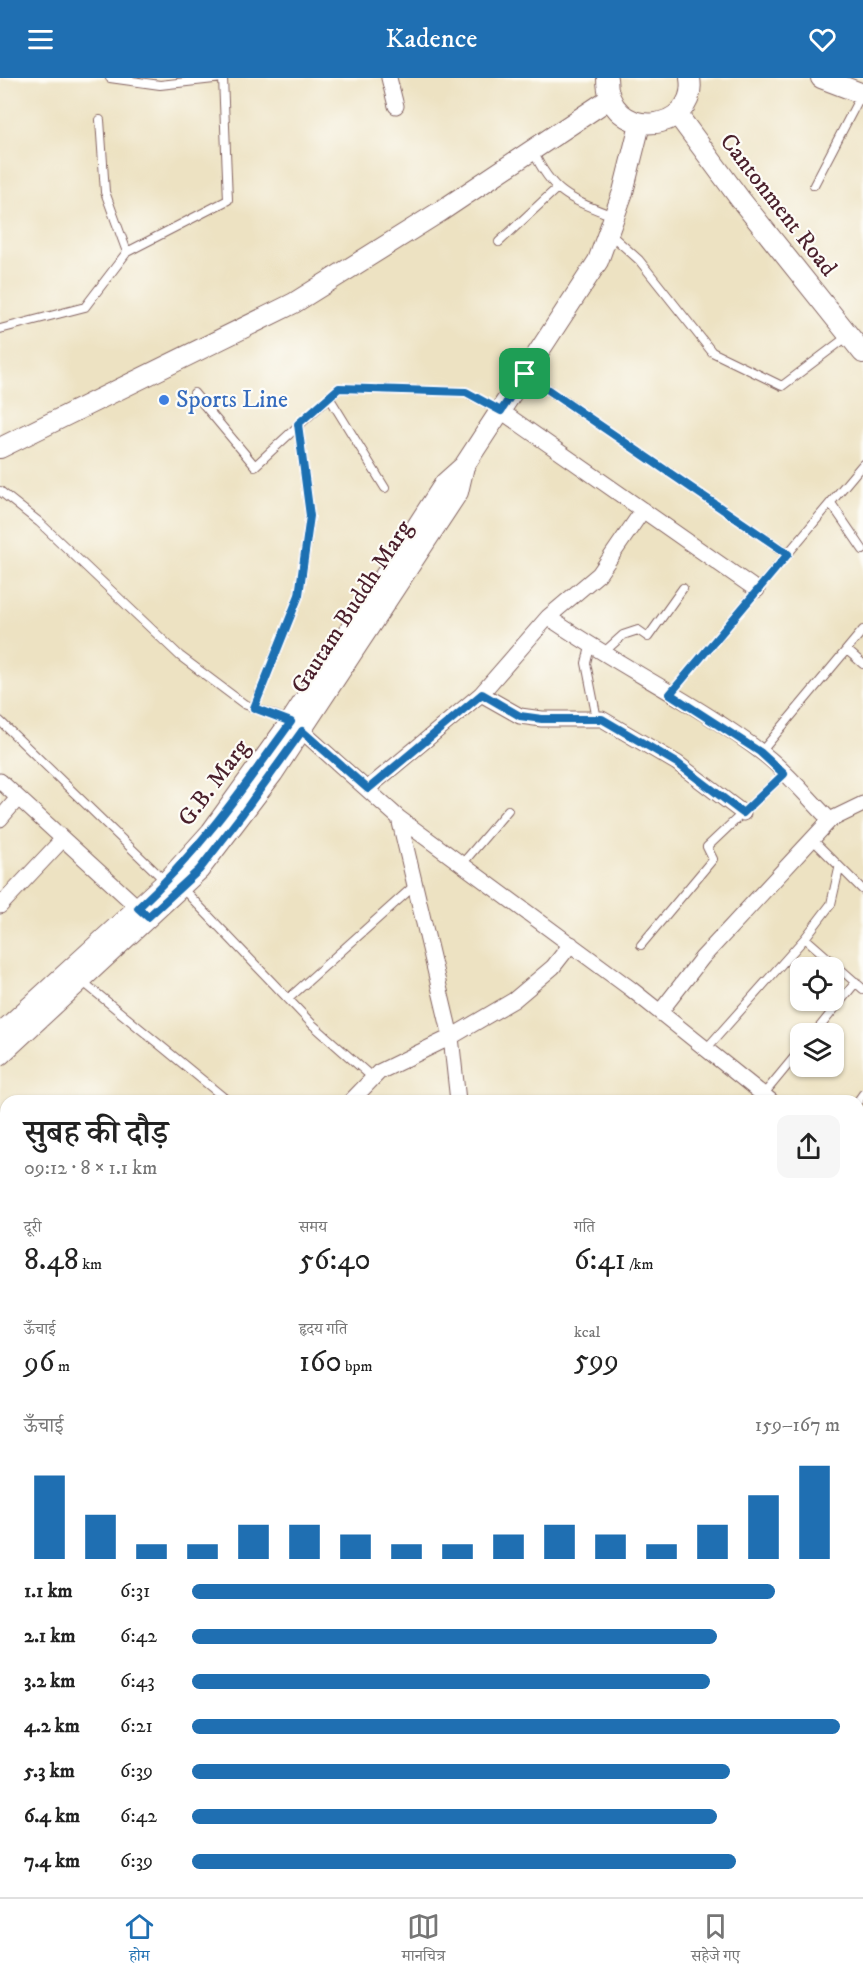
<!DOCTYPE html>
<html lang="hi">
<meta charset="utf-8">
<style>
:root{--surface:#fff;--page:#f6f6f6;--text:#222;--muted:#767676;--line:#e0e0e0;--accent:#1f6fb2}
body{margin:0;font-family:"IM FELL DW Pica","Noto Serif Devanagari",serif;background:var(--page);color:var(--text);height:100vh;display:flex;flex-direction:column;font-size:22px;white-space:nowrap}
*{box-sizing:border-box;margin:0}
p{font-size:20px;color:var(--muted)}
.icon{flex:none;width:33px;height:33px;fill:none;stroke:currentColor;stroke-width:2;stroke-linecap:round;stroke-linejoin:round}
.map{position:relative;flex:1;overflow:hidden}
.panel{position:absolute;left:0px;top:1017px;width:864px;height:802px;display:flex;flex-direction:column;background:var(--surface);border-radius:18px 18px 0 0;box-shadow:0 2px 4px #0004}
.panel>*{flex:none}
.controls{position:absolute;left:790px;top:879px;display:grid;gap:12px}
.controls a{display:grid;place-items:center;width:54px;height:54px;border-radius:12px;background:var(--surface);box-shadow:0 2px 4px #0004;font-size:30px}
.pin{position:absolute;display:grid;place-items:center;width:51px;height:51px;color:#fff;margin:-26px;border-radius:12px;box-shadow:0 3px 9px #0006}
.round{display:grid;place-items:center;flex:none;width:63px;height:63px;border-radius:12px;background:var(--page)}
.overview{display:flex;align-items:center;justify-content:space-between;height:102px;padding:0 24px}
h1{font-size:33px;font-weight:600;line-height:45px}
.stats{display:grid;grid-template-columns:repeat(3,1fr);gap:9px;height:102px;padding:6px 24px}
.stats div{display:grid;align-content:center}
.stats b{font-size:30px;font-weight:600}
.stats small{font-size:16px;font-weight:400}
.stats p{font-size:16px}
.chart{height:168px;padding:12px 24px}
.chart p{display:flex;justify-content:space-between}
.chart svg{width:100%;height:108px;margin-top:6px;stroke:var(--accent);stroke-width:6}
ul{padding:0 24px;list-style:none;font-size:20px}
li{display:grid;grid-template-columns:96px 72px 1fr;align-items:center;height:45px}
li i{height:15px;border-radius:8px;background:var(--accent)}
header{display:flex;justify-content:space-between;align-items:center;height:78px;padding:0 24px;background:var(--accent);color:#fff;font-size:27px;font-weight:600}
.menu{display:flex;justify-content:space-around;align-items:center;height:84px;border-top:2px solid var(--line);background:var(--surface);font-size:16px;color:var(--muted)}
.menu a{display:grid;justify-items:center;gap:3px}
.menu .on{color:var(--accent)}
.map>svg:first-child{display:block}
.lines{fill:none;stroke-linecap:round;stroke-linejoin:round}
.service-casing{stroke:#836360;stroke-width:10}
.minor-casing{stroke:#836360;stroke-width:17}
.tertiary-casing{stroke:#836360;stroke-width:22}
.service{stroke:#fff;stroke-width:8}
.minor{stroke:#fff;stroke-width:15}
.tertiary{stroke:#fff;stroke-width:20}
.route-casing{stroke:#fff;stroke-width:12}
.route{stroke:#1f6fb2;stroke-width:8}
.shop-dot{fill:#3f7fe0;stroke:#fdfcf7;stroke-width:2}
.labels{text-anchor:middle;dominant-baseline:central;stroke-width:4.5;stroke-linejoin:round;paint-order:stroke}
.street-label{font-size:24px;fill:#4a1f2b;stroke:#fdfcf7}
.shop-label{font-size:24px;fill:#366cbe;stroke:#fdfcf7;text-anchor:start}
</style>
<header><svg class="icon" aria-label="menu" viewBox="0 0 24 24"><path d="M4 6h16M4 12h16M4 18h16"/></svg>Kadence<svg class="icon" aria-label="heart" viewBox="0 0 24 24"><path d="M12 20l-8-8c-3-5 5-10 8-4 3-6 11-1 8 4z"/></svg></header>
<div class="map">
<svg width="863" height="1819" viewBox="0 0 863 1819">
<rect width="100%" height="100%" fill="#fdfcf7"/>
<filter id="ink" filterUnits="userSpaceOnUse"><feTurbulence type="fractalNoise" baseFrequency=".0167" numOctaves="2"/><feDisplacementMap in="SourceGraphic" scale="12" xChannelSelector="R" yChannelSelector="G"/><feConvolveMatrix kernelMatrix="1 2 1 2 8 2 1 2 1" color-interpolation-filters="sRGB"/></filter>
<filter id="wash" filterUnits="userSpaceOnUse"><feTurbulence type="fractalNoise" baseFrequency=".008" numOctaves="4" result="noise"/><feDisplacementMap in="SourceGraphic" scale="24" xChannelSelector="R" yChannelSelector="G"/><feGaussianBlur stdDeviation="1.35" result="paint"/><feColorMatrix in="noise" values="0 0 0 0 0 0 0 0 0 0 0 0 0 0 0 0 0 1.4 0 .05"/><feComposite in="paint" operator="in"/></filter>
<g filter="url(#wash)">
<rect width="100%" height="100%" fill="#ede2c2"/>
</g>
<g filter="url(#ink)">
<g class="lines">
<g class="service-casing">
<path id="service" d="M 110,0 L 160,7 L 223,0
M 100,42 L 105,114 L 127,174
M 533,73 C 553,116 570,121 613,138
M 814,107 L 861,17
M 609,155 L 639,182 L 712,274 L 782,308 L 848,258
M 499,164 L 556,111
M 0,251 L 85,229 L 127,174 L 228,122 L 223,0
M 525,296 L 788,476
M 194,315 L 255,388 L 339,310 L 466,314 L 498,332
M 329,319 L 385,410
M 0,413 L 39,444 L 180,578 L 244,626 L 290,643
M 831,425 L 863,472
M 590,569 L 586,585 L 597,641
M 847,572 L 863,586
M 603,575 L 623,557 L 638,552 L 648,559 L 683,510
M 671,615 L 863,386
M 254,630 L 299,517 L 310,438 L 298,346
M 0,643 L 165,803
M 761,674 L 863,552
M 812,761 L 863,812
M 462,786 L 508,732
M 181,809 L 313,947 L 373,1000
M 805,860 L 863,911
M 641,867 L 713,781 L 707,769 L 784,696
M 82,903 L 228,1023
M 288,921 L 415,807
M 814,956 L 856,904
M 706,971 L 805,860 L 831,826 L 839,791
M 763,1017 L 801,971
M 858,1023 L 863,1016
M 0,1139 L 6,1140
M 858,1378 L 863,1372
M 858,1522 L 863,1518
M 0,1532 L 6,1523
M 439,1819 L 441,1814"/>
</g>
<g class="minor-casing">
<path id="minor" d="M 389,0 L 396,28
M 501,333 L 757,512
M 548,539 C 618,588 697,625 765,677 C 788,695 808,720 830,742
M 481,616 L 520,638 L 542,641 L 602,641 L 677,685 L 743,735
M 293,645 L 399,740 L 451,959 L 458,1023
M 0,703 L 146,837
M 367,711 L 481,616 L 548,539 L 599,496 L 643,432
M 399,740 L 631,911 L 771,1023
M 0,741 L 18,720
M 0,828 L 63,761
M 660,934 L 702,880 L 830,742 L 863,726
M 351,1023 L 379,994 L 451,959 L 514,922 L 553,889 L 571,866
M 858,1098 L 863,1102
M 0,1541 L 6,1544
M 858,1714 L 863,1721
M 485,1814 L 507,1819
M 527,1819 L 529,1814"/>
</g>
<g class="tertiary-casing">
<path id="tertiary" d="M 607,0 C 607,66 699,55 690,0
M 821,0 L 863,16
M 677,36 L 740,121 L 863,275
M 0,370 L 294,225 L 441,133 L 609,21
M 0,956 L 166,804 L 211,754 L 291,643 L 445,405 L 464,388 L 598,183 L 623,114 L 640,46
M 0,977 L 199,792 L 273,695 L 458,414 L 464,388
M 0,1724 L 6,1727
M 142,1814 L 151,1819"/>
</g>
<use href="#service" class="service"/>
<use href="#minor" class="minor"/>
<use href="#tertiary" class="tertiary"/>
</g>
</g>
<g class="lines" filter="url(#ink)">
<g class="route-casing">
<path id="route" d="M 525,296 L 788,476 L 670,616 L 760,674 L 784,696 L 743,735 L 677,685 L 602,641 L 542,641 L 520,638 L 482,616 L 368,711 L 302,653 L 243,735 L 199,792 L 148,839 L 138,830 C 198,775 244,709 291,644 L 254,630 L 299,517 L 310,438 L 298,346 L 339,310 L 466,314 L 501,333 Z"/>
</g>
<use href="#route" class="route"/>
</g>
<circle class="shop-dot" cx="164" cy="322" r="6"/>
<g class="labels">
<g class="street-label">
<text transform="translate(778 127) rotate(52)">Cantonment Road</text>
<text transform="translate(352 529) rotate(-57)">Gautam Buddh Marg</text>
<text transform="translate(214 705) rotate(-53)">G.B. Marg</text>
</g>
<g class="shop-label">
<text x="176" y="322">Sports Line</text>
</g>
</g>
</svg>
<div class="controls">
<a><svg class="icon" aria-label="locate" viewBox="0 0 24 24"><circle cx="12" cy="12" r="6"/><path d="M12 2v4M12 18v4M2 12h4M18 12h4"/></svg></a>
<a><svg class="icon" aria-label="layers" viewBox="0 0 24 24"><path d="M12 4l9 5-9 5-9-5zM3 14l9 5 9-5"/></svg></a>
</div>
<div class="pin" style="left:525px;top:296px;background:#1e9e55"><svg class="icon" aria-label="arrive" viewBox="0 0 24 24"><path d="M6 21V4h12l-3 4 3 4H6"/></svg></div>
<section class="panel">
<div class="overview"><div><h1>सुबह की दौड़</h1><p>09:12 · 8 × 1.1 km</p></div><a class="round"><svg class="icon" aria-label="share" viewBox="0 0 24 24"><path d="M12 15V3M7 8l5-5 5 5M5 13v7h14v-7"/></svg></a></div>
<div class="stats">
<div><p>दूरी</p><b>8.48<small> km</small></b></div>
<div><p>समय</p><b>56:40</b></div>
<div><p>गति</p><b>6:41<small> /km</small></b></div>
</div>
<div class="stats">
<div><p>ऊँचाई</p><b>96<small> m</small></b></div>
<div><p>हृदय गति</p><b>160<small> bpm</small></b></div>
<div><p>kcal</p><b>599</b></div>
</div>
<div class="chart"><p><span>ऊँचाई</span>159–167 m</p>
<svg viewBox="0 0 160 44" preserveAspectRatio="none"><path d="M5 44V10M15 44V26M25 44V38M35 44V38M45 44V30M55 44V30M65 44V34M75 44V38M85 44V38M95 44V34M105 44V30M115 44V34M125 44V38M135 44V30M145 44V18M155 44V6"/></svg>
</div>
<ul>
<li><b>1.1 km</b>6:31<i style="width:90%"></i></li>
<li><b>2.1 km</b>6:42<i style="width:81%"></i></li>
<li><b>3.2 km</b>6:43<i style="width:80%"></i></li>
<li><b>4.2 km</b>6:21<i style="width:100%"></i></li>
<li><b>5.3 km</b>6:39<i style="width:83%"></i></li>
<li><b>6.4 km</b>6:42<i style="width:81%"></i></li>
<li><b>7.4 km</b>6:39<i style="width:84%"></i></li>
</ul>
</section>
</div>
<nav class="menu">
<a class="on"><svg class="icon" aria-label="home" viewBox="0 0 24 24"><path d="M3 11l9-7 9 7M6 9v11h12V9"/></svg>होम</a>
<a><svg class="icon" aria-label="map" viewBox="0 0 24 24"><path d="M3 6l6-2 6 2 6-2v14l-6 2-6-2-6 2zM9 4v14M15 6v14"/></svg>मानचित्र</a>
<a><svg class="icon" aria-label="saved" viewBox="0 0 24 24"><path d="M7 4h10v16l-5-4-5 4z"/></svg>सहेजे गए</a>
</nav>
